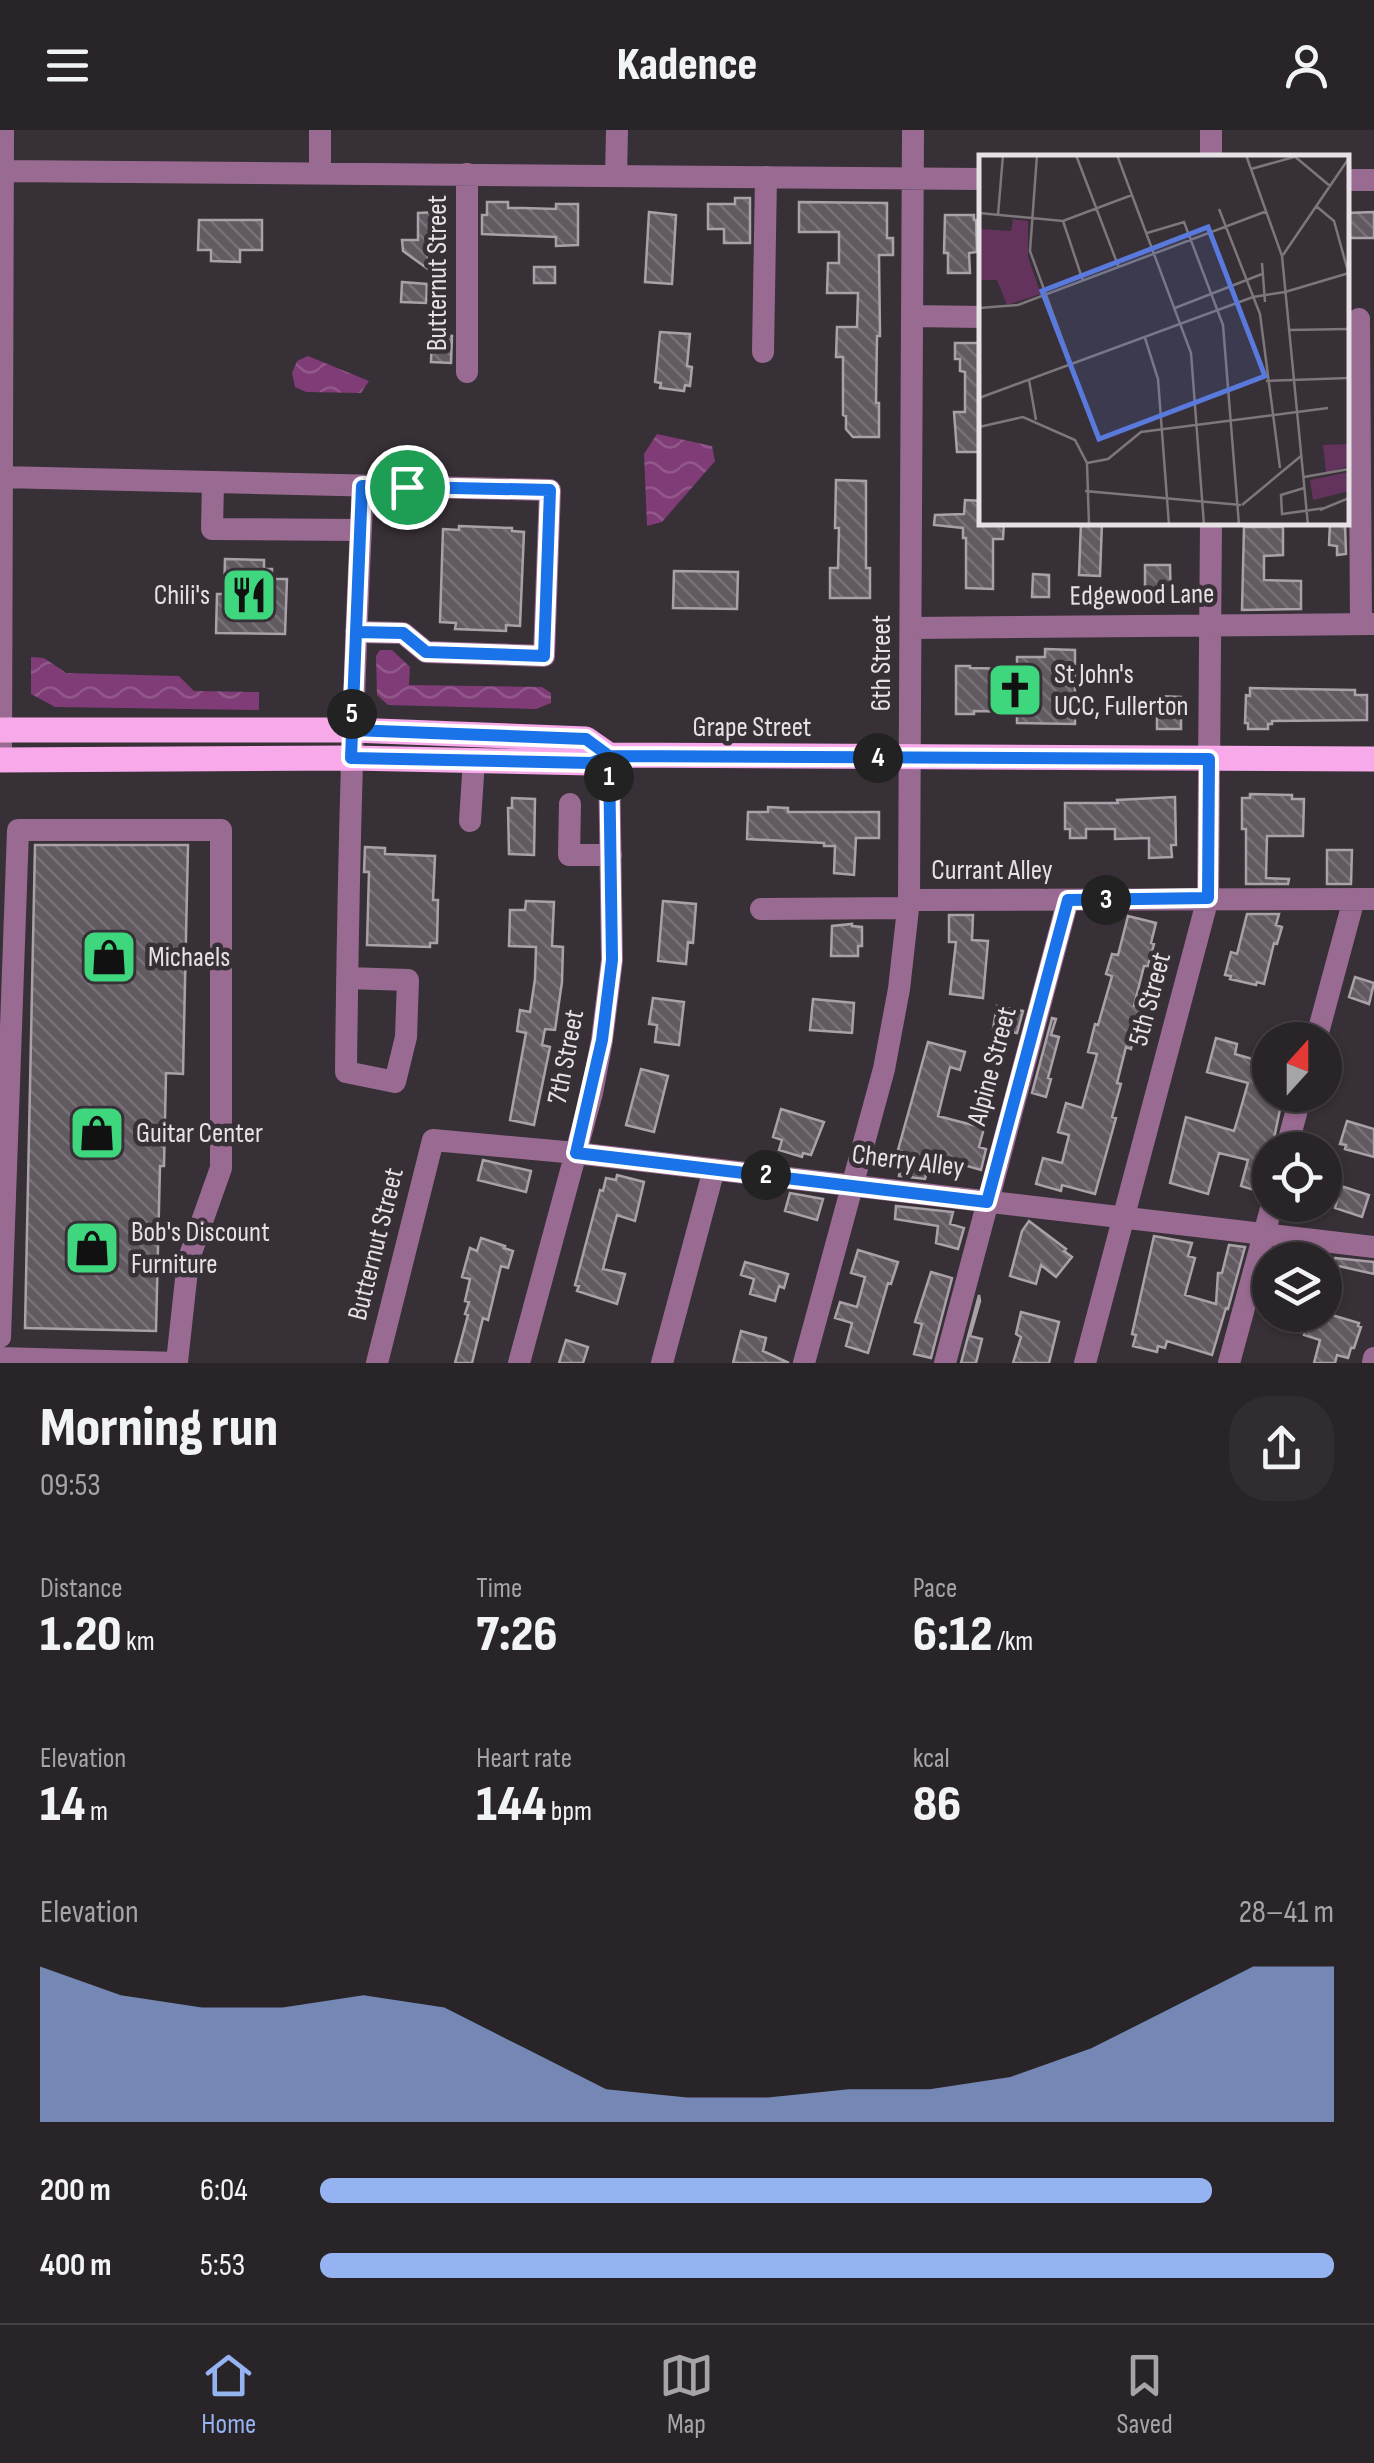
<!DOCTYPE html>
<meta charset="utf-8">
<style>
:root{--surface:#292428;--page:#312c30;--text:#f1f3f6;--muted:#a5a4a8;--line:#454145;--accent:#95b2f1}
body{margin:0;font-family:"Sofia Sans Condensed",sans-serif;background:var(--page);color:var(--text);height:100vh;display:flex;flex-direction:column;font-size:38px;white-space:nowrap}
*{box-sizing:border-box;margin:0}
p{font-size:32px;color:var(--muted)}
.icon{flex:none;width:55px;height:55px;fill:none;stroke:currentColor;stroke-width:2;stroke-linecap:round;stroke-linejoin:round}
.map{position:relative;height:1233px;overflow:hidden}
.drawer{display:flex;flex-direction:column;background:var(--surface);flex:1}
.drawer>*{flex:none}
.needle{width:65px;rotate:21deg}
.buttons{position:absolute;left:1252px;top:892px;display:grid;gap:20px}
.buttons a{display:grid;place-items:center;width:90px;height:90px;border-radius:50%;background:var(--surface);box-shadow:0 2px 8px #0004,0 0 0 2px var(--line);font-size:50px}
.pin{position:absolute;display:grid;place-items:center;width:85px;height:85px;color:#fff;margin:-42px;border:5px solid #fff;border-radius:50%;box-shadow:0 2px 10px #0007}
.km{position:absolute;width:50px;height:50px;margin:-25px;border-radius:50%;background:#222;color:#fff;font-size:28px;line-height:50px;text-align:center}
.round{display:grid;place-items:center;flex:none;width:105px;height:105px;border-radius:40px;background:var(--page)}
.headline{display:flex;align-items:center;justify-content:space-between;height:170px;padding:0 40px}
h1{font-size:55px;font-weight:800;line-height:75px}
.metrics{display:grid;grid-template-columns:repeat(3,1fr);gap:15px;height:170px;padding:10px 40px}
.metrics div{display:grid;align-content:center}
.metrics b{font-size:50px;font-weight:800}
.metrics small{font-size:28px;font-weight:400}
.metrics p{font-size:28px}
.chart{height:280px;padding:20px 40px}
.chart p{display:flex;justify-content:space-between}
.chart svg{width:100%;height:180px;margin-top:10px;fill:var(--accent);opacity:.7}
ul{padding:0 40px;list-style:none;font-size:32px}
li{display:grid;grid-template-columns:160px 120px 1fr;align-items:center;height:75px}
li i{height:25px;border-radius:12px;background:var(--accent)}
header{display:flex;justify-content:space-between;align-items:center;height:130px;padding:0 40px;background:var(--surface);font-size:45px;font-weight:800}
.menu{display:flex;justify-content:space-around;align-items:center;height:140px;border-top:2px solid var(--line);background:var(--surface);font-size:28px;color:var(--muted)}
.menu a{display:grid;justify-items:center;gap:5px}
.menu .on{color:var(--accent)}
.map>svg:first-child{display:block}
.water{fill:url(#water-waves)}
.building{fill:url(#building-back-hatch);stroke:#a9a1a7;stroke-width:2.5}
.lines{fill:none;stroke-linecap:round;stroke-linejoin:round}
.minor{stroke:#9a6b92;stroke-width:22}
.major{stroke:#f7a9ea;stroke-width:25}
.route-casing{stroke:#fff;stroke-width:20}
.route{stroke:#1a73e8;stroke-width:12}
.labels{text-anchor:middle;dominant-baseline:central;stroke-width:9;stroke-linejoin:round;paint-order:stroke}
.street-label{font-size:28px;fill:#e6e1e5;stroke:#373036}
.poi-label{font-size:28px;fill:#e6e1e5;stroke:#373036;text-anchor:start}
.inset-road{fill:none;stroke:#7d777c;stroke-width:2.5}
.view{fill:#597adc;fill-opacity:0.15;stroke:#597adc;stroke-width:5}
.inset-edge{fill:none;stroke:#e6e1e5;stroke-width:5}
</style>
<header><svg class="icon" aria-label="menu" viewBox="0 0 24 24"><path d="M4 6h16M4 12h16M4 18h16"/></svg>Kadence<svg class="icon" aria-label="person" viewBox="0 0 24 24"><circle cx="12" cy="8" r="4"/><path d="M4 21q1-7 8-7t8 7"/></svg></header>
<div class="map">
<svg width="1374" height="1233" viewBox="0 0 1374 1233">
<defs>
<pattern id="water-waves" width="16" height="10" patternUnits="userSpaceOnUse" patternTransform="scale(2.5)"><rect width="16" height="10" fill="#803c77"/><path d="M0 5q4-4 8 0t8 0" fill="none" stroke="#92588a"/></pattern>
<pattern id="building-back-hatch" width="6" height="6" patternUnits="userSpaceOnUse" patternTransform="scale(2.5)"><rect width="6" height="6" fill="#625a61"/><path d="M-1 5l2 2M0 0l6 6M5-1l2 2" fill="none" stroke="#787178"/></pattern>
</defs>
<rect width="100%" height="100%" fill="#373036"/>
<path class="water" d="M 308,226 L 369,251 L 361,263 L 306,262 L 295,257 L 292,243 L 297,231 Z
M 657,304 L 712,316 L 715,331 L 662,392 L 647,396 L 644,324 Z
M 380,520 L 392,520 L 410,537 L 409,555 L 542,557 L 551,563 L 551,573 L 536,579 L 388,575 L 377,565 L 376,526 Z
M 31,527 L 44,528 L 66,543 L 179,546 L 194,561 L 259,562 L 259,580 L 55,577 L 31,564 Z"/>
<path class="building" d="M 735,68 L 750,68 L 750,113 L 724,113 L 724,99 L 708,99 L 708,74 L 735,74 Z
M 487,72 L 508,72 L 508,78 L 523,78 L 556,79 L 556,74 L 578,74 L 578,115 L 556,116 L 556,107 L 482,104 L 482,85 L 487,85 Z
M 799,72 L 887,73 L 887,108 L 893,108 L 893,125 L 879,125 L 880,206 L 877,206 L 876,273 L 879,273 L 879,307 L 853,307 L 846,299 L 846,286 L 843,285 L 843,227 L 836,227 L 837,197 L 857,197 L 858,163 L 827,163 L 828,133 L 839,133 L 839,102 L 799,102 Z
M 438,82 L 439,114 L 434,114 L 434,124 L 428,124 L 428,139 L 403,121 L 402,110 L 418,110 L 418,83 Z
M 649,82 L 676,85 L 672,154 L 645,152 Z
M 1374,82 L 1374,108 L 1346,108 L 1346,83 Z
M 945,85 L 974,85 L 974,90 L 976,90 L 977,122 L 969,123 L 970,143 L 948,143 L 948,123 L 944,123 Z
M 199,90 L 262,90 L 262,120 L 240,120 L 240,132 L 211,131 L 211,120 L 198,120 Z
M 534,137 L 555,137 L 555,153 L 534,153 Z
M 402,152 L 427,154 L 426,173 L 401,172 Z
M 660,202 L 690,204 L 687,236 L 692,237 L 690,256 L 685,255 L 684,261 L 660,258 L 661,253 L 655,252 Z
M 432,204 L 452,206 L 451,233 L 431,232 Z
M 955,213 L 982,213 L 982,322 L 957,322 L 954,282 L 965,282 L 965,242 L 960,241 L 960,229 L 955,229 Z
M 836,350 L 866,351 L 866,438 L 870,438 L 870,468 L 830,468 L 830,438 L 838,438 L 839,398 L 835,398 Z
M 965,370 L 982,371 L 982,392 L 1004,392 L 1003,409 L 993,409 L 993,459 L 966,458 L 966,408 L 963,408 L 963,398 L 934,395 L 935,385 L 964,384 Z
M 1081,392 L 1102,392 L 1100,446 L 1079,445 Z
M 1330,393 L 1345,393 L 1346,424 L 1337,425 L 1337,416 L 1329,415 Z
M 459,396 L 512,398 L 512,401 L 524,402 L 520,496 L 506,495 L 506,501 L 455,499 L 456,493 L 440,492 L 443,399 L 459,400 Z
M 1244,397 L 1283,397 L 1283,425 L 1264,426 L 1264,450 L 1301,451 L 1301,479 L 1242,480 Z
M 225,429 L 264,430 L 264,439 L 272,439 L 272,449 L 287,449 L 285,504 L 216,503 L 217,464 L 224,464 Z
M 1145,435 L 1170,435 L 1171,473 L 1156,473 L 1156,463 L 1145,463 Z
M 674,441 L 738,442 L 737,479 L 673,478 Z
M 1033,444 L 1049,445 L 1049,467 L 1032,467 Z
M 1045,519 L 1075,520 L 1075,594 L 1017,593 L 1017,582 L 974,581 L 974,584 L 956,584 L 956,536 L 970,536 L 970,538 L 1017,539 L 1017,527 L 1045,527 Z
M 1250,558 L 1355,560 L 1355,565 L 1367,565 L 1367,590 L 1272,591 L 1272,594 L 1268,594 L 1268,599 L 1248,599 L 1248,593 L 1245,593 L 1246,565 L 1250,566 Z
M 1157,566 L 1181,567 L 1181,599 L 1157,599 Z
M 1250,664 L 1292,665 L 1292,669 L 1304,669 L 1303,706 L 1267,706 L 1266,748 L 1289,749 L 1288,754 L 1246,754 L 1246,699 L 1242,699 L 1242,668 L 1250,668 Z
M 1175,667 L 1176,715 L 1171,715 L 1172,727 L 1149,728 L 1149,708 L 1115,709 L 1115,699 L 1086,699 L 1086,708 L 1070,708 L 1070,699 L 1065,699 L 1065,673 L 1118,673 L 1117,670 Z
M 512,668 L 535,669 L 534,725 L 509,724 L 508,678 L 512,678 Z
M 768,677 L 788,678 L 788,682 L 879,682 L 879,708 L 856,708 L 854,745 L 834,743 L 835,716 L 824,716 L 824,713 L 747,709 L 748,682 L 768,682 Z
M 35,715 L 188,715 L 183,944 L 166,943 L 164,1036 L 160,1036 L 156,1201 L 25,1198 Z
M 365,717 L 385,718 L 385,724 L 435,726 L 433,770 L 438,770 L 437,813 L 430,813 L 430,817 L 367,815 L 369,742 L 364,742 Z
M 1327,720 L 1352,720 L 1351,754 L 1327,754 Z
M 526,771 L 554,772 L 552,816 L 563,817 L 562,852 L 555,900 L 545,899 L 542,915 L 550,917 L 534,995 L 510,990 L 526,903 L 517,901 L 520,880 L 530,882 L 535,849 L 536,817 L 509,816 L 510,780 L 525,780 Z
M 663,771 L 696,774 L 693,813 L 688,812 L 686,834 L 658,831 Z
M 1247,784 L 1279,784 L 1276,795 L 1282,797 L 1277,814 L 1274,813 L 1264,854 L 1257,852 L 1256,855 L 1230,849 L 1231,846 L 1225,845 L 1231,822 L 1237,824 Z
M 949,785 L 973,785 L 972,810 L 988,811 L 983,868 L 950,864 L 956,812 L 949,812 Z
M 1128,786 L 1156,793 L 1151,813 L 1154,814 L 1148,836 L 1144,836 L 1134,876 L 1141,878 L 1131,919 L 1126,917 L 1117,953 L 1121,954 L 1112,987 L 1116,988 L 1095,1064 L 1062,1055 L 1061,1061 L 1036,1054 L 1043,1028 L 1062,1033 L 1069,1005 L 1058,1002 L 1066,973 L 1082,978 L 1097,924 L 1088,922 L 1095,894 L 1098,895 L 1112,846 L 1106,844 L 1112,824 L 1118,825 Z
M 852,794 L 852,796 L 862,797 L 862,816 L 858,816 L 858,826 L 831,826 L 832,796 Z
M 1355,847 L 1374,853 L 1369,874 L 1349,867 Z
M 653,868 L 684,872 L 679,915 L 655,912 L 657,895 L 649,894 Z
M 813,869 L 854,873 L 852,903 L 810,900 Z
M 997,876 L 1023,881 L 1017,903 L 993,899 Z
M 1052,888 L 1056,889 L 1051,905 L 1059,907 L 1048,948 L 1051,949 L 1046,967 L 1032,963 Z
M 1216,908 L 1237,914 L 1235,924 L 1270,934 L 1270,965 L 1283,965 L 1270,1028 L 1260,1062 L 1241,1056 L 1248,1030 L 1219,1023 L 1208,1064 L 1170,1053 L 1186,987 L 1234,1001 L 1238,988 L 1248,953 L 1207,942 Z
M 928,912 L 965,922 L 960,940 L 950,937 L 938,986 L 984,998 L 979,1017 L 986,1019 L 981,1040 L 936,1027 L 934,1033 L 930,1032 L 925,1049 L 899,1046 L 904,1022 L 898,1020 Z
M 641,939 L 668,946 L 654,1002 L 626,995 Z
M 781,979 L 824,992 L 811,1025 L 803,1023 L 802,1027 L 779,1020 L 782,1010 L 773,1007 Z
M 1347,991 L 1374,999 L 1374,1027 L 1345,1019 L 1346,1015 L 1340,1014 Z
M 483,1030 L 531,1041 L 526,1062 L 478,1050 Z
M 617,1045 L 644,1052 L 635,1091 L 617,1085 L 603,1139 L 625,1144 L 617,1174 L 577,1161 L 579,1156 L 575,1155 L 600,1060 L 603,1061 L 606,1048 L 616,1050 Z
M 1341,1056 L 1369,1065 L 1362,1087 L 1335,1078 Z
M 790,1063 L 823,1069 L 817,1090 L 785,1081 Z
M 896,1076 L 953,1082 L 950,1094 L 964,1098 L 958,1119 L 936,1113 L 938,1096 L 895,1089 Z
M 1029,1091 L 1066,1119 L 1064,1121 L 1072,1127 L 1056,1147 L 1041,1135 L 1036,1154 L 1010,1146 L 1022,1101 Z
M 1154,1106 L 1192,1113 L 1188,1126 L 1195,1128 L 1185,1165 L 1216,1174 L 1218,1143 L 1222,1143 L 1229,1115 L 1245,1117 L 1228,1179 L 1226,1178 L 1212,1225 L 1167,1211 L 1165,1218 L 1158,1216 L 1157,1222 L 1133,1216 L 1136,1205 L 1132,1204 Z
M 481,1108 L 505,1116 L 504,1118 L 513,1121 L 508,1138 L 501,1136 L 488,1190 L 483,1188 L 472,1233 L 455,1233 L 468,1185 L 465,1184 L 469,1172 L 465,1171 L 470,1149 L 462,1147 L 470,1118 L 477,1121 Z
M 858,1120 L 898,1132 L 891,1154 L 888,1153 L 868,1223 L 846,1216 L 852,1193 L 835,1188 L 840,1172 L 857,1177 L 865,1147 L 851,1143 Z
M 1335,1128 L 1374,1132 L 1374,1144 L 1334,1135 Z
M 745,1132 L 788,1144 L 784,1158 L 779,1156 L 775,1171 L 750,1164 L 754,1149 L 741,1145 Z
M 931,1142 L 952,1148 L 931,1228 L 914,1224 L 922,1194 L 915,1192 Z
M 979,1165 L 980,1171 L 970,1206 L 982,1209 L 976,1233 L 961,1233 Z
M 1021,1182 L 1059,1192 L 1049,1233 L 1013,1233 L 1021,1207 L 1016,1204 Z
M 1309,1185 L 1332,1185 L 1359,1193 L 1358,1196 L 1361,1197 L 1354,1218 L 1351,1218 L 1348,1228 L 1337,1225 L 1335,1233 L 1314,1233 L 1320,1210 L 1304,1205 Z
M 741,1201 L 766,1208 L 763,1221 L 789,1233 L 733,1233 Z
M 566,1210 L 588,1217 L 583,1233 L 559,1233 Z"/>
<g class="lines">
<path class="minor" d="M 1211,0 L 1211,28
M 0,41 L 982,49
M 320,42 L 320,0
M 616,46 L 617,0
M 1346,50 L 1374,50
M 912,186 L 982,187
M 1359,189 L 1361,494
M 763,222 L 766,47
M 467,242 L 467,44
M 1,347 L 550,360 L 544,526 L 426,522 L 403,503 L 356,502
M 213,352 L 212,399 L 360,400
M 911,498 L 1374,494
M 1,630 L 3,0
M 570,674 L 569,725 L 611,725
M 470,691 L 474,630
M 909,770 L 1374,769
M 761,779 L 908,778
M 347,848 L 408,850 L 406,907 L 395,952 L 346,942 C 348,746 353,551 363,356
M 1316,910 L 1354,769
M 1286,1020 L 1301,965
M 0,1207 L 18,700 L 221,700 L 221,1038 L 188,1131 L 177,1232
M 0,1228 L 177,1233
M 377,1233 L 433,1010 L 576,1023 L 1374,1117
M 519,1233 L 592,963 L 602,910 L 612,830 L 609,625
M 662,1233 L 714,1039
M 804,1233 L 884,939 L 899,859 L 909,770 L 913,0
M 945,1233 L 1068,770
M 1085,1233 L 1208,768 L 1211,392
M 1229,1233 L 1272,1075
M 1373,1233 L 1374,1228"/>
<path class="major" d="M 0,600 L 352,600 L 586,609 L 609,625
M 0,630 L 351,628 L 591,633 L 609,625 L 1374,629"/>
</g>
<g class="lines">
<g class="route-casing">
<path id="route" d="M 407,357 L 362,356 L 352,600 L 586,609 L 609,626 L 612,830 L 602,910 L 576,1023 L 987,1072 L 1068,770 L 1208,768 L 1209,629 L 609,626 L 591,633 L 351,628 L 356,502 L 403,503 L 426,522 L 544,526 L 550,360 L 407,357"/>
</g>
<use href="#route" class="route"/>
</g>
<defs>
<g id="restaurant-square" transform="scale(2.875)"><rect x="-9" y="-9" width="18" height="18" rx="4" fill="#3fd77d" stroke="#373036"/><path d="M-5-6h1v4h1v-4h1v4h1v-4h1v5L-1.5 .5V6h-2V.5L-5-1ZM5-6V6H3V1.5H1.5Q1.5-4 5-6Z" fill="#111"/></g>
<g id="church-square" transform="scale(2.875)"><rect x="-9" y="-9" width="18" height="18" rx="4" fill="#3fd77d" stroke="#373036"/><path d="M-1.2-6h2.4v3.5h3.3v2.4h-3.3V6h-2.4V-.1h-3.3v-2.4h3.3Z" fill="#111"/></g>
<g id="shop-square" transform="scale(2.875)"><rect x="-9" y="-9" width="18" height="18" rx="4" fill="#3fd77d" stroke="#373036"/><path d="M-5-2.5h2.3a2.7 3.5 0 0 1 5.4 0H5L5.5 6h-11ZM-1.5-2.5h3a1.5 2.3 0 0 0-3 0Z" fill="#111"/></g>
</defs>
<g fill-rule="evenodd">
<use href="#restaurant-square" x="249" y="465"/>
<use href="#church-square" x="1015" y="560"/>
<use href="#shop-square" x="109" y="827"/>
<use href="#shop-square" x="97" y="1003"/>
<use href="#shop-square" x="92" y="1118"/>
</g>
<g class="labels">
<g class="street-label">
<text transform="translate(437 143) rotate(-90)">Butternut Street</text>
<text transform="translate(1142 465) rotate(-1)">Edgewood Lane</text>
<text transform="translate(881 533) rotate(-90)">6th Street</text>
<text x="752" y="597">Grape Street</text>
<text x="992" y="740">Currant Alley</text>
<text transform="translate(1150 869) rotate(-75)">5th Street</text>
<text transform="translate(566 927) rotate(-79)">7th Street</text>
<text transform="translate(992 936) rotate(-75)">Alpine Street</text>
<text transform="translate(908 1031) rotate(7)">Cherry Alley</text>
<text transform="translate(376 1114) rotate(-76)">Butternut Street</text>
</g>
<g class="poi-label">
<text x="210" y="465" text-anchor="end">Chili's</text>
<text x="1054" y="544">St John's<tspan x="1054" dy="32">UCC, Fullerton</tspan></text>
<text x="148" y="827">Michaels</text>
<text x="136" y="1003">Guitar Center</text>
<text x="131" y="1102">Bob's Discount<tspan x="131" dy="32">Furniture</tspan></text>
</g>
</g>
<g transform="translate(979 25)">
<rect width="370" height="370" fill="#373036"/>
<path d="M 34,64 L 49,66 L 49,102 L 62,139 L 28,150 L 18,125 L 0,125 L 0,74 L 32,76 ZM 370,289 L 370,311 L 347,318 L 344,290 ZM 370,317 L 370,336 L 334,345 L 331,325 Z" fill="#64335d"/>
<path class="inset-road" d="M 58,0 L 51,96 L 93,211M 97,0 L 140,113M 138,0 L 212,198 L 225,370M 267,0 L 303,101 L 329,370M 314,0 L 351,31M 272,14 L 315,2M 337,51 L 355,66 L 370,120M 240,54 L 281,159 L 301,313M 0,58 L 84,66 L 153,40M 19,60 L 24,0M 84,66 L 104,126M 168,78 L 205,67 L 244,170 L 260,370M 304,100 L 370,3M 283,108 L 286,147M 306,137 L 370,118M 0,153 L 39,150 L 288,56M 196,153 L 283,119M 309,175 L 370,174M 166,183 L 179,224 L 190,370M 50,225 L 57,265M 287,226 L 370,223M 0,243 L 274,142 L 306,137M 0,272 L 44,262 L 96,285 L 108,308 L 110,370M 108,308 L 129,304 L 162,277 L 349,253M 325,322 L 370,314M 325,333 L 302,340 L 303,359 L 346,353M 106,336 L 262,350M 263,350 L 322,301M 341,355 L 370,343"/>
<path class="view" d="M 229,72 L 286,221 L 120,284 L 63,136 Z"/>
<rect width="370" height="370" class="inset-edge"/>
</g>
</svg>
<div class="buttons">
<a><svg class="needle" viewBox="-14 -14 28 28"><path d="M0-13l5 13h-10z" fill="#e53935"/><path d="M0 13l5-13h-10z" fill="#a5a4a8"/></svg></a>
<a><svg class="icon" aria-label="locate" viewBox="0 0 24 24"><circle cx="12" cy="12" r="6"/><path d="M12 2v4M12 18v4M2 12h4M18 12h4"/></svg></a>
<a><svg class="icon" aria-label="layers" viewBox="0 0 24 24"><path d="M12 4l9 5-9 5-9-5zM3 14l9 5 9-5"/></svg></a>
</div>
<div class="pin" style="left:407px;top:357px;background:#1e9e55"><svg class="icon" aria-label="arrive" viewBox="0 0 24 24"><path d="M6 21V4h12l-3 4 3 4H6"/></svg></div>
<b class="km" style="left:609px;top:647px">1</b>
<b class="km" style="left:766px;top:1045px">2</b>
<b class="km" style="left:1106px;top:770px">3</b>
<b class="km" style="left:878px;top:628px">4</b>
<b class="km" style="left:352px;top:584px">5</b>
</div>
<section class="drawer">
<div class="headline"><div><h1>Morning run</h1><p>09:53</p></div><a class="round"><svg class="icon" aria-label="share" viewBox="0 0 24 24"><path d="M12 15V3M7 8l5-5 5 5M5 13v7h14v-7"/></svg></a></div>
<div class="metrics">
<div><p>Distance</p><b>1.20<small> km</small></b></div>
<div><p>Time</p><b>7:26</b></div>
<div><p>Pace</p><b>6:12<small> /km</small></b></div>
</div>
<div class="metrics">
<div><p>Elevation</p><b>14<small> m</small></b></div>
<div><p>Heart rate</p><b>144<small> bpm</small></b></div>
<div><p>kcal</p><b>86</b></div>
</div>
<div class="chart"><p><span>Elevation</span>28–41 m</p>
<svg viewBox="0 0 160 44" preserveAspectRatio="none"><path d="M0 44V6L10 13L20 16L30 16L40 13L50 16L60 26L70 36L80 38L90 38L100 36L110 36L120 33L130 26L140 16L150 6L160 6V44z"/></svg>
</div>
<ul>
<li><b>200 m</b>6:04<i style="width:88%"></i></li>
<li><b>400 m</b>5:53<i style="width:100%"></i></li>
</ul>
</section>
<nav class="menu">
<a class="on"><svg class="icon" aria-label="home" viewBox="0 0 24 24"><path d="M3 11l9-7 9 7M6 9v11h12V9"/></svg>Home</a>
<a><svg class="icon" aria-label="map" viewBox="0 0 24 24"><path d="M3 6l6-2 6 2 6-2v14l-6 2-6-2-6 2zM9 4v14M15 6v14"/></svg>Map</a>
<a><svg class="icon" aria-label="saved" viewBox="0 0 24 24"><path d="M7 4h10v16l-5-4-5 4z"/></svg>Saved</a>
</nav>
